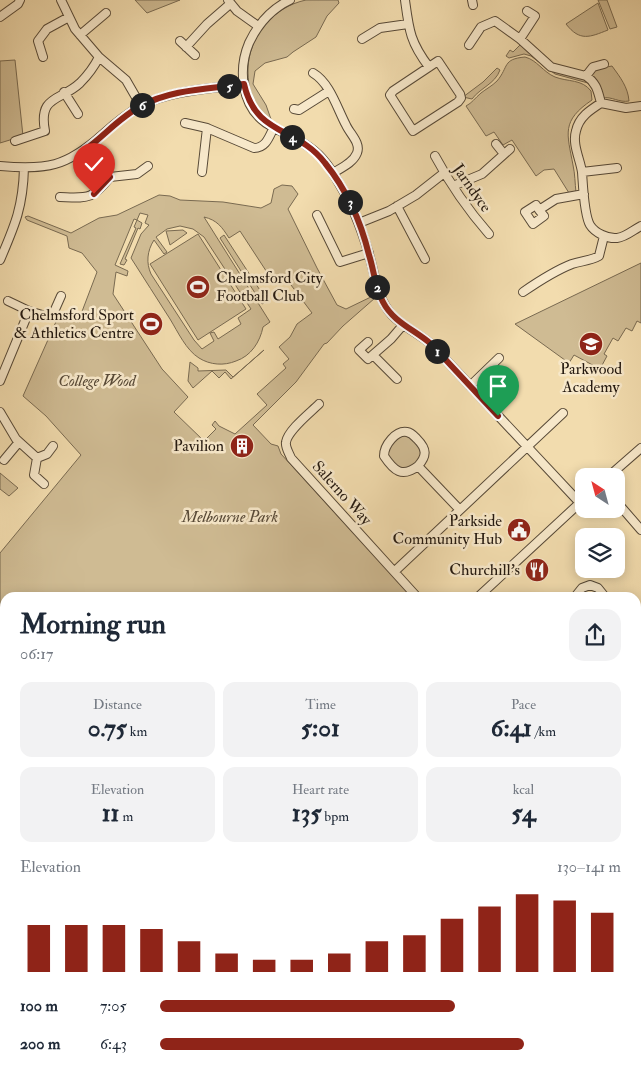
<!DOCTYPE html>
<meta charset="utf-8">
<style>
:root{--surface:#fff;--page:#f2f2f3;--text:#1f2937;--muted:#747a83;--accent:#8f2418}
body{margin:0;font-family:"IM FELL Double Pica",serif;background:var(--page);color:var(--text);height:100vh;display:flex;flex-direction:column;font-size:19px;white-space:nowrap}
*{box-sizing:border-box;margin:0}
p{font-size:16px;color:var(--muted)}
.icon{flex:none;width:28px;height:28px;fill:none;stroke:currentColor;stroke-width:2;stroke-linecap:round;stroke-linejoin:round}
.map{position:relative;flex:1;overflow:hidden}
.side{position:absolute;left:0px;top:592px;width:641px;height:481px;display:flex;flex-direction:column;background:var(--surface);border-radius:15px 15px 0 0;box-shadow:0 2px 12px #0003}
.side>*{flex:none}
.needle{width:32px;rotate:324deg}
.controls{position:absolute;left:575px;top:468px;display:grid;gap:10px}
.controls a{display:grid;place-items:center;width:50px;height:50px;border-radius:10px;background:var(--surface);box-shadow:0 2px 12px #0003;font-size:25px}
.pin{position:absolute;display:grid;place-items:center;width:42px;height:42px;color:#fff;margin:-51px -21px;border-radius:50% 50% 50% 0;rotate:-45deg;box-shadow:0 0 5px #0007}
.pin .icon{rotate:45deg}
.km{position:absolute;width:25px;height:25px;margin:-12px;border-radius:50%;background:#222;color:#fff;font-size:14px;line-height:25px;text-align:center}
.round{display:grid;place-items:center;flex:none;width:52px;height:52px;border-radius:15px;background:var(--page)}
.summary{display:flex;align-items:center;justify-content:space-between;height:85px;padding:0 20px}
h1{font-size:28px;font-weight:700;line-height:38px}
.metrics{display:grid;grid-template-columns:repeat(3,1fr);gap:8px;height:85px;padding:5px 20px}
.metrics div{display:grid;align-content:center;border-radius:12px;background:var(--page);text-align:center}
.metrics b{font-size:25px;font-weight:700}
.metrics small{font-size:14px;font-weight:400}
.metrics p{font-size:14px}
.chart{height:140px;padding:10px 20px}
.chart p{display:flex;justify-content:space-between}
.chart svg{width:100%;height:90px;margin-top:5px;stroke:var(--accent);stroke-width:6}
ul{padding:0 20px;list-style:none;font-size:16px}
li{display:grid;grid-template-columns:80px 60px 1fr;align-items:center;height:38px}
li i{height:12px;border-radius:6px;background:var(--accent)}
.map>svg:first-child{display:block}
.green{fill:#cfbb93;stroke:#796a51;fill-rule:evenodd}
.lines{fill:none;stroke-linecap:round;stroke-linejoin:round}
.minor-casing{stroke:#574937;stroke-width:10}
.minor{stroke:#f7e8ca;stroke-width:8}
.route-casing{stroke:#fff;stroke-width:10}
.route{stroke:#8f2418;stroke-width:6}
.labels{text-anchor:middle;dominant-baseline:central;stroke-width:5;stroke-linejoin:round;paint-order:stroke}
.street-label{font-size:16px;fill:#23180f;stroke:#f7e8ca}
.poi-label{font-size:16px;fill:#23180f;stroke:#f7e8ca;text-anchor:end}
.park-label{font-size:16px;font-style:italic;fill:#574937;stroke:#f7e8ca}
</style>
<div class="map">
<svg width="641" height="1073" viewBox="0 0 641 1073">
<rect width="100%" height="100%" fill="#f2dcae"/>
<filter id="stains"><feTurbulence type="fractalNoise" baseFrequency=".004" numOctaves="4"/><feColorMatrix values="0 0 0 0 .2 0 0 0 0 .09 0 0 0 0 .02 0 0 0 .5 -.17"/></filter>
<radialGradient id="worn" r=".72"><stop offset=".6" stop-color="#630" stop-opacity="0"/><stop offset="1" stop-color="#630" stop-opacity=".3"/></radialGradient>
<path class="green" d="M 135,0 L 180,0 L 147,13 Z
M 306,0 L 338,0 L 339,3 L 327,16 L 316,37 L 293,52 L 287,57 L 265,63 L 255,71 L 253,84 L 266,105 L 272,122 C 253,110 248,91 248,69 C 249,36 273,7 306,0 Z
M 598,0 L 607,0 L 617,27 L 610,29 Z
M 598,3 L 608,30 C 590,37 580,42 566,24 Z
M 521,44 L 544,64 L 587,79 L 598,98 L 596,98 L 594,91 L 588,83 L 555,74 L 531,56 L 524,54 L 509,58 L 506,56 L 510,50 L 513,52 Z
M 525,57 C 537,60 543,72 555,77 C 568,82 582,79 591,91 L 592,100 C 561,121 567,133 573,165 C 575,174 575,183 576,193 L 569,193 L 554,169 L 544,170 L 536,176 L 512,140 L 503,145 L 494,132 L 486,136 L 466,106 C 472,103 475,98 481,93 C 486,89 492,86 497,81 C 509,67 502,59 525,57 Z
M 15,60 L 23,136 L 0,143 L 0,61 Z
M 612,66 C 620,77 628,87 629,101 C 619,103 612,96 602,98 L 589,75 L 596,69 Z
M 497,68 L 500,70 C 495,84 480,88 472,99 L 463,97 L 483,82 Z
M 282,185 L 292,186 L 298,194 L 288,209 L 317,268 L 337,305 L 346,309 L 375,295 L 375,298 L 343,326 L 327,343 L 324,344 L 296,382 L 253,425 L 271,444 L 278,446 L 281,454 L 412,597 L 5,598 L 5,635 L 0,630 L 0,553 L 81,455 L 46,416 L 23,396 L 59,315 L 78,322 L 97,272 L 82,253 L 69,248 L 67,236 L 27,220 L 25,217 L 28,216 L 71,233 L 99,218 L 117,215 L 159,195 L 170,196 L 180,200 L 223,202 L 261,208 L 271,203 L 274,189 ZM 140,213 L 148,215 L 145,223 L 149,225 L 141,234 L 131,258 C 144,278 157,299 170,319 C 178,332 186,350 199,358 C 210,365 224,366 236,361 C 251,356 260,342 263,327 L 270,322 L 204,217 C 217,220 222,227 229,238 L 240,231 L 274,283 L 285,277 L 312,313 L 297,324 L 290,337 L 279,347 L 289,359 L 283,364 L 286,368 L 257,394 L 267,405 L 235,434 L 219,426 L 215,421 L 212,425 L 216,429 L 204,441 L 174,412 L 188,397 L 162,369 L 113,294 L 116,272 L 127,276 L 128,271 L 115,265 L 134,219 L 137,220 ZM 180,226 L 193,229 L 204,237 L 251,309 L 238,318 L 241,324 L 218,339 L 214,332 L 210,333 L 214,341 L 202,349 L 194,340 L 151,274 C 146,263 147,251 154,240 L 164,254 L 167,252 L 156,237 L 167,229 Z
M 137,220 L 142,223 L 140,229 L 138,228 L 125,259 L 127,260 L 124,265 L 120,264 L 136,228 L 134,227 Z
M 183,230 L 187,233 L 170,245 L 166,231 Z
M 198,234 L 246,309 L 198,340 L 150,264 Z
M 224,235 L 267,301 L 262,304 L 220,238 Z
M 641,263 L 641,323 L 637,321 L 632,331 L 626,328 L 618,341 L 613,338 L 604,354 L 607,356 L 600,369 L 574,355 L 569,363 L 515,324 Z
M 264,350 L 231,379 L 225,372 L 219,378 L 212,371 L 193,388 L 188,381 L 190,362 L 198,368 L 198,371 L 226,370 L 233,377 Z
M 401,435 L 409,435 L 421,447 L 422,457 L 411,468 L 400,470 L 388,456 L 388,448 Z
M 0,473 L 18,488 L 9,496 L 0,489 Z
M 636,792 L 641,793 L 641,969 L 636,972 Z
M 636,1019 L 641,1024 L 641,1053 L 636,1065 Z
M 395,1069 L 465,1069 L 461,1073 L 399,1073 Z
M 466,1069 L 635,1069 L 633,1073 L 472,1073 Z"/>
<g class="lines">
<g class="minor-casing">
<path id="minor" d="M 61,0 L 75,29 L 99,57 L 126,80 L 141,106
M 228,0 L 237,11 L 258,26
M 290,0 C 271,9 258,24 249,43 C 238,69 241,106 266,123 C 280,132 296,137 309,147 C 323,156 332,171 340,185 C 353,206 361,228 368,251 C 375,273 376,297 392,315 C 403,327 418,333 431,344 L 579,502
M 405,0 C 409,30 410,42 429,67
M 472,0 L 473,5
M 0,17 L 18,4 L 20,0
M 80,35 L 106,13
M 362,39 L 380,28 L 408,24
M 520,39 L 535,16 L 527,11
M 180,41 L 195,55
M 469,45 L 481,27 L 495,21 L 520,39 L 551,67 L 586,76 C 597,83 598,92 601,103
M 186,47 L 207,24 L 230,4
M 43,57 L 38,41 L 47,29 L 69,17
M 438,61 L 460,94 L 461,98 L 458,102 L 413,131 L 390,95 L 393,91 Z
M 313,73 C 330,83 337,108 346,125 C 350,134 361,143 357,153 C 353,163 341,168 333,173
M 586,76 L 593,67 L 604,64
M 64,92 L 78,114
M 641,106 L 626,108 L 601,103 C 590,110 579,117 576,131 C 572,144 580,159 582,172 C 583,185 584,215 590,225 C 595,233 608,239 617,238 C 626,237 633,230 641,226
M 294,109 L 299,110 L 329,91
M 185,123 L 207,128
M 15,141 L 45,131 C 38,95 61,101 80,83 C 88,75 94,67 99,57
M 496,144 L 504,154
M 435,156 C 450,184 468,210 489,234
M 0,166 C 47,170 66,167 102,135 C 114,124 128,113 142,105 C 173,90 210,89 244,84
M 202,172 L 207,128 L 254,148 C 266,148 269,137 274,127
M 582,172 L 617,168
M 110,177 L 137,174 L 148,166
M 453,186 L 482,174 L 510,149
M 60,197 C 88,198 92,200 110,177 L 85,149
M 397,206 L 425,259
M 539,210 L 544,216 L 533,224 L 525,212 L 536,205 L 539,210 L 556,199 L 584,194
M 317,215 L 340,262 L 369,253
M 359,223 L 389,211 L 416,195 L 444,173
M 0,260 C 15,225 23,207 24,168
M 523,292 C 539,281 554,271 572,264 C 581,261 590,261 599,256 L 604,236
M 8,301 L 29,311
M 368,342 L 359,350 L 368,359 L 391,339 L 403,325
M 373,355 L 397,379
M 0,381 L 29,311 L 49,317 L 53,314 L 61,296
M 470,386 L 499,358
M 319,404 C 310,413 288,430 286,442 C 285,447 289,453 291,458 L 418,598
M 0,412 L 16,439 L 37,458 L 47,454 L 53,446
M 37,458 L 34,475 L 44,484
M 4,460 L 19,442
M 418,466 C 402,478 394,471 384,456 C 384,445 396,430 407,432 C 412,433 414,436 417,439 C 427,449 427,456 418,466 L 459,509
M 609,476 L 641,448
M 616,501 L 641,530
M 395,571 L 563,413
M 477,598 L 584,499
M 574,598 L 582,588 L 590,585 L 598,588 L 606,598
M 636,618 L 641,615
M 636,672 L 641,676
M 0,675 L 5,680
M 636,749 L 641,750
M 0,811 L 5,819
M 0,906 L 5,910
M 0,976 L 5,980
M 0,1012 L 5,1013
M 106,1069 L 112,1073
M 310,1069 L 315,1073
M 86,1073 L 89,1069
M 341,1073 L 345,1069"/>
</g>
<use href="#minor" class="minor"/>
</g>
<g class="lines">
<g class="route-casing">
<path id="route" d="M 94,194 L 110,177 L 86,149 C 105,135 120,117 141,106 C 171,89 210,89 244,84 C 256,137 297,126 325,163 C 346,189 361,222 369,255 C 374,270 375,288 383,302 C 393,322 415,330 431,344 L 498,416"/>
</g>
<use href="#route" class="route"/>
</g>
<defs>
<g id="stadium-disc" transform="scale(1.25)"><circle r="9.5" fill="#8f2418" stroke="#f7e8ca"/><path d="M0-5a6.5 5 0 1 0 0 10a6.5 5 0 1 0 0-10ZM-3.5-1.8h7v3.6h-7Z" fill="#fff"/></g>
<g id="school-disc" transform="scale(1.25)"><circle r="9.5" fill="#8f2418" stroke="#f7e8ca"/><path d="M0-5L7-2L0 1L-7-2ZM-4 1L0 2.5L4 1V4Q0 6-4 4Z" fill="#fff"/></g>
<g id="building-disc" transform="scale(1.25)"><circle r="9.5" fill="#8f2418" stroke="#f7e8ca"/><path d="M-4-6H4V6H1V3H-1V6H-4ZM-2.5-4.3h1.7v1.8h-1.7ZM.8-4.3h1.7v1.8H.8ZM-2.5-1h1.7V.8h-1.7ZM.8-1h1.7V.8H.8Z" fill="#fff"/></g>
<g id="civic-disc" transform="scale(1.25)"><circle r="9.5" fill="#8f2418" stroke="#f7e8ca"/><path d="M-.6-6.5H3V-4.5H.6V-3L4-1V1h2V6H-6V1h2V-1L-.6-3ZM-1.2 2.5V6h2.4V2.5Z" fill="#fff"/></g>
<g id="restaurant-disc" transform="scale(1.25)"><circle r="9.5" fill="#8f2418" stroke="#f7e8ca"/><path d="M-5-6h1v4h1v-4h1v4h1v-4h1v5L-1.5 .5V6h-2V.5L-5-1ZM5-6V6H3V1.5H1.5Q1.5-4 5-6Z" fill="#fff"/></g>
</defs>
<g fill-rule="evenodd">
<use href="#stadium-disc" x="198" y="287"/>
<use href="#stadium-disc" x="151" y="324"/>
<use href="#school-disc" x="591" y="344"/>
<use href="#building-disc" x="242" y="446"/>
<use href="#civic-disc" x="519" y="530"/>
<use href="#restaurant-disc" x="537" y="570"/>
</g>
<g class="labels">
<g class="street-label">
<text transform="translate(472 188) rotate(55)">Jarndyce</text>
<text transform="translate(342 493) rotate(48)">Salerno Way</text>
</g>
<g class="poi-label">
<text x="216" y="278" text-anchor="start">Chelmsford City<tspan x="216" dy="18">Football Club</tspan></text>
<text x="134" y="315">Chelmsford Sport<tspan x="134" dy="18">&amp; Athletics Centre</tspan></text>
<text x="591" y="369" text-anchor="middle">Parkwood<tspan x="591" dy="18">Academy</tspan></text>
<text x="224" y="446">Pavilion</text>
<text x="502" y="521">Parkside<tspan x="502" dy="18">Community Hub</tspan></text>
<text x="520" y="570">Churchill's</text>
</g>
<g class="park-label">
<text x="97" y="381">College Wood</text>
<text x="230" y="517">Melbourne Park</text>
</g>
</g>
<rect width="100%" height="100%" filter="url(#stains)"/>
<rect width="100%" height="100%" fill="url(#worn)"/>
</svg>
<div class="controls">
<a><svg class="needle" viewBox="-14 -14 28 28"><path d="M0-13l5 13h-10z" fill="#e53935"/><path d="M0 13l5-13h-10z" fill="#747a83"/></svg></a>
<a><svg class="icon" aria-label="layers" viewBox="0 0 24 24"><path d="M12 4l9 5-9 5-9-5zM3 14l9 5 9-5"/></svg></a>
</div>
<div class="pin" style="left:498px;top:416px;background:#1e9e55"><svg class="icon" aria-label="arrive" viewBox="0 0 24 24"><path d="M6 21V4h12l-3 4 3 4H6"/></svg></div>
<div class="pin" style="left:94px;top:194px;background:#d93025"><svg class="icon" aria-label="check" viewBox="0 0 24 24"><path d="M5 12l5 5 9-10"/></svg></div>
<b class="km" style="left:437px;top:351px">1</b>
<b class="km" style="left:377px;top:287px">2</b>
<b class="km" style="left:350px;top:202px">3</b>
<b class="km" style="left:292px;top:137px">4</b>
<b class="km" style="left:229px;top:86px">5</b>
<b class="km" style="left:142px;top:105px">6</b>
<section class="side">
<div class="summary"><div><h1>Morning run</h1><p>06:17</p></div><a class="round"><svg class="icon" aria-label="share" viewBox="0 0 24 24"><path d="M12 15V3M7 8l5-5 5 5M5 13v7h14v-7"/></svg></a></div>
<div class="metrics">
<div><p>Distance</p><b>0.75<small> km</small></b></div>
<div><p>Time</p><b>5:01</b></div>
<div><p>Pace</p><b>6:41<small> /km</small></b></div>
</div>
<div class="metrics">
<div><p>Elevation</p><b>11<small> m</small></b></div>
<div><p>Heart rate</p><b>135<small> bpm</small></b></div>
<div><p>kcal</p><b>54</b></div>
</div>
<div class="chart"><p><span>Elevation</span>130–141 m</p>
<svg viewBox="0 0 160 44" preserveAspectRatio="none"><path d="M5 44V21M15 44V21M25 44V21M35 44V23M45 44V29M55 44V35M65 44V38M75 44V38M85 44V35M95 44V29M105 44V26M115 44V18M125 44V12M135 44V6M145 44V9M155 44V15"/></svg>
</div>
<ul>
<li><b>100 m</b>7:05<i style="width:64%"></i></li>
<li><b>200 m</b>6:43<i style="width:79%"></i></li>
</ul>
</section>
</div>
